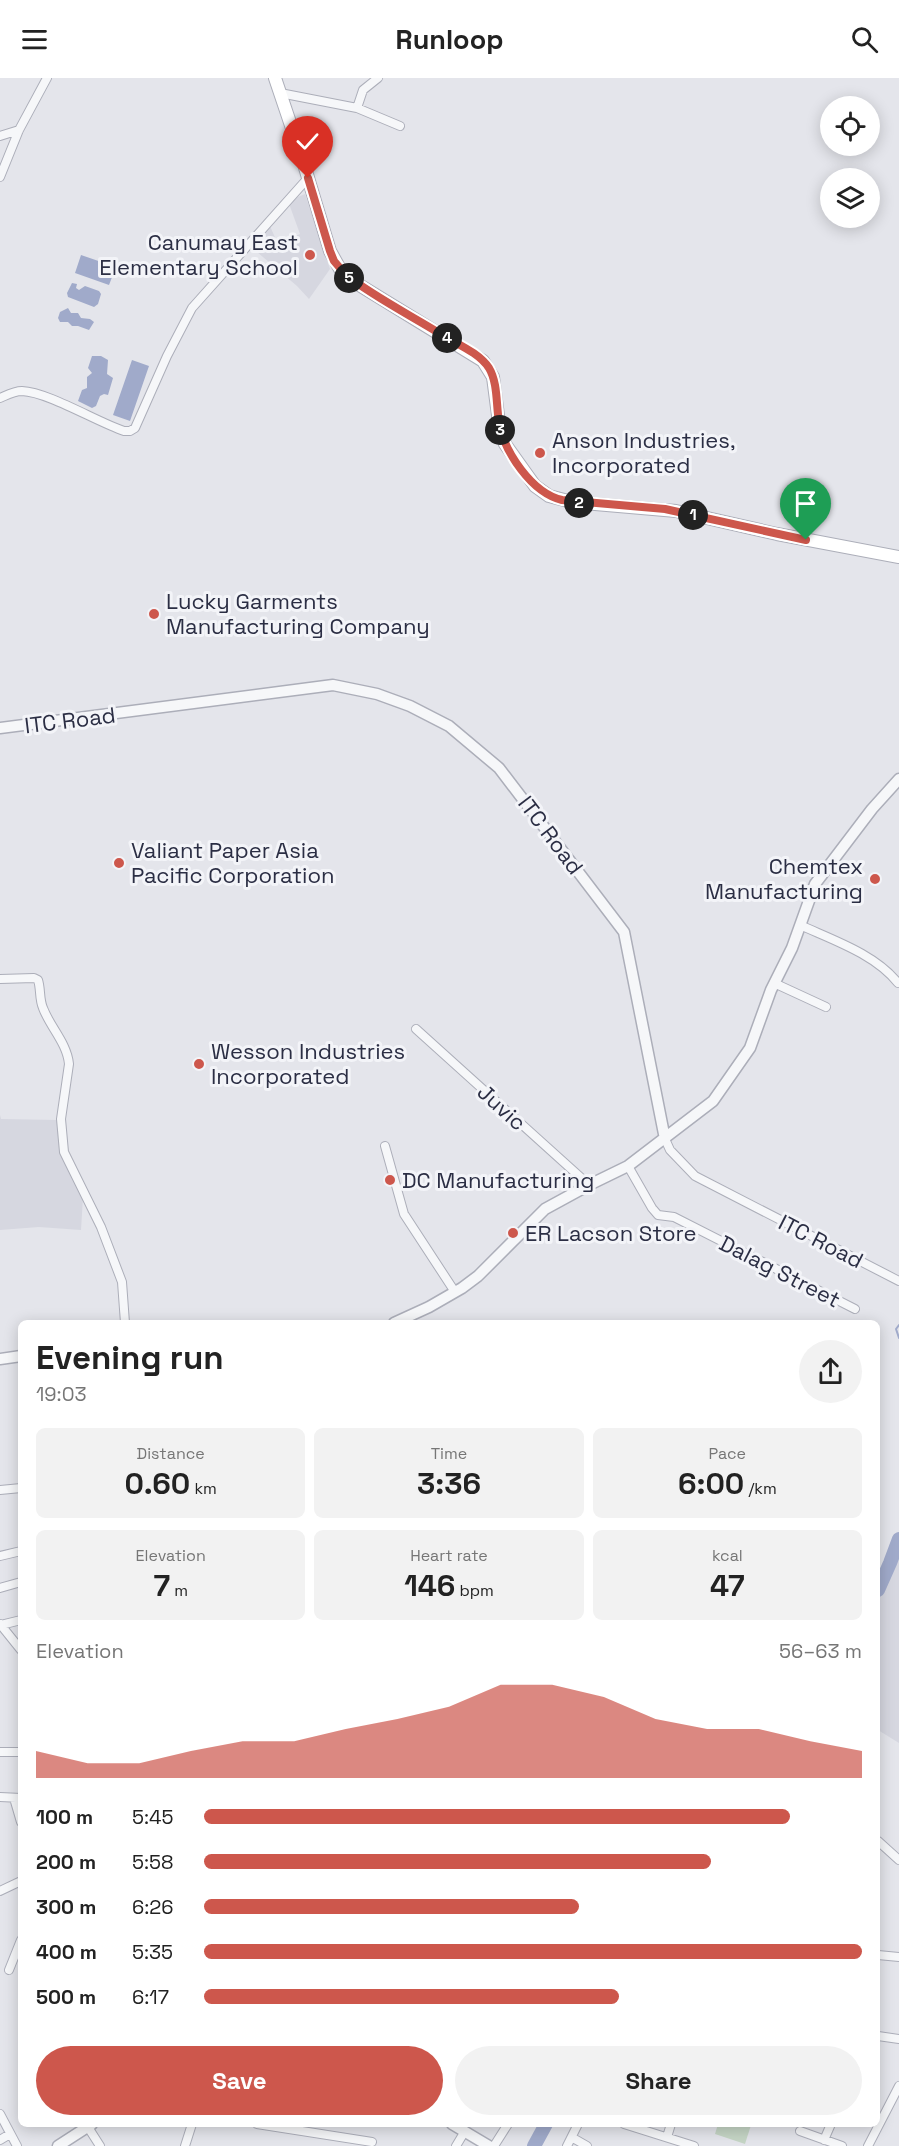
<!DOCTYPE html>
<meta charset="utf-8">
<style>
:root{--surface:#fff;--page:#f2f2f2;--text:#222;--muted:#767676;--accent:#cd574c}
body{margin:0;font-family:"Space Grotesk",sans-serif;background:var(--page);color:var(--text);height:100vh;display:flex;flex-direction:column;font-size:22px;white-space:nowrap}
*{box-sizing:border-box;margin:0}
p{font-size:20px;color:var(--muted)}
.icon{flex:none;width:33px;height:33px;fill:none;stroke:currentColor;stroke-width:2;stroke-linecap:round;stroke-linejoin:round}
.map{position:relative;flex:1;overflow:hidden}
.sheet{position:absolute;left:18px;top:1242px;width:862px;height:807px;display:flex;flex-direction:column;background:var(--surface);border-radius:9px;box-shadow:0 3px 15px #0003}
.sheet>*{flex:none}
.controls{position:absolute;left:820px;top:18px;display:grid;gap:12px}
.controls a{display:grid;place-items:center;width:60px;height:60px;border-radius:50%;background:var(--surface);box-shadow:0 3px 15px #0003;font-size:30px}
.pin{position:absolute;display:grid;place-items:center;width:51px;height:51px;color:#fff;margin:-62px -26px;border-radius:50% 50% 50% 0;rotate:-45deg;box-shadow:0 0 6px #0007}
.pin .icon{rotate:45deg}
.km{position:absolute;width:30px;height:30px;margin:-15px;border-radius:50%;background:#222;color:#fff;font-size:16px;line-height:30px;text-align:center}
.round{display:grid;place-items:center;flex:none;width:63px;height:63px;border-radius:32px;background:var(--page)}
.headline{display:flex;align-items:center;justify-content:space-between;height:102px;padding:0 18px}
h1{font-size:33px;font-weight:600;line-height:45px}
.figures{display:grid;grid-template-columns:repeat(3,1fr);gap:9px;height:102px;padding:6px 18px}
.figures div{display:grid;align-content:center;border-radius:9px;background:var(--page);text-align:center}
.figures b{font-size:30px;font-weight:600}
.figures small{font-size:16px;font-weight:400}
.figures p{font-size:16px}
.chart{height:168px;padding:12px 18px}
.chart p{display:flex;justify-content:space-between}
.chart svg{width:100%;height:108px;margin-top:6px;fill:var(--accent);opacity:.7}
.primary-button{display:flex;gap:12px;margin-top:auto;padding:12px 18px}
.primary-button a{flex:1;height:69px;border-radius:36px;background:var(--accent);color:#fff;font-size:24px;font-weight:600;line-height:69px;text-align:center}
.primary-button a+a{background:var(--page);color:var(--text)}
ul{padding:0 18px;list-style:none;font-size:20px}
li{display:grid;grid-template-columns:96px 72px 1fr;align-items:center;height:45px}
li i{height:15px;border-radius:8px;background:var(--accent)}
header{display:flex;justify-content:space-between;align-items:center;height:78px;padding:0 18px;background:var(--surface);font-size:27px;font-weight:600}
.map>svg:first-child{display:block}
.built{fill:#d6d7e0}
.green{fill:#c5d5c5}
.water{fill:#a0aaca}
.lines{fill:none;stroke-linecap:round;stroke-linejoin:round}
.stream{stroke:#a0aaca;stroke-width:2}
.river{stroke:#a0aaca;stroke-width:14}
.minor-casing{stroke:#acaeb9;stroke-width:10}
.tertiary-casing{stroke:#acaeb9;stroke-width:13}
.secondary-casing{stroke:#acaeb9;stroke-width:14}
.minor{stroke:#f6f7f9;stroke-width:8}
.tertiary{stroke:#f6f7f9;stroke-width:10}
.secondary{stroke:#fff;stroke-width:12}
.route-casing{stroke:#fff;stroke-width:12}
.route{stroke:#cd574c;stroke-width:8}
.poi-dot{fill:#cd574c;stroke:#f3f4f8;stroke-width:2}
.labels{text-anchor:middle;dominant-baseline:central;stroke-width:6;stroke-linejoin:round;paint-order:stroke}
.poi-label{font-size:22px;fill:#2b2e44;stroke:#f3f4f8;text-anchor:start}
.street-label{font-size:22px;fill:#2b2e44;stroke:#f3f4f8}
</style>
<header><svg class="icon" aria-label="menu" viewBox="0 0 24 24"><path d="M4 6h16M4 12h16M4 18h16"/></svg>Runloop<svg class="icon" aria-label="search" viewBox="0 0 24 24"><circle cx="10" cy="10" r="6"/><path d="M15 15l6 6"/></svg></header>
<div class="map">
<svg width="899" height="2068" viewBox="0 0 899 2068">
<rect width="100%" height="100%" fill="#e4e5eb"/>
<path class="built" d="M 305,116 L 330,191 L 309,221 L 297,208 L 250,168 L 269,146 L 278,166 L 300,156 L 288,123 Z
M 0,1037 L 1,1041 L 58,1042 L 60,1075 L 83,1119 L 81,1152 L 39,1149 L 0,1152 Z
M 899,1478 L 899,1665 L 878,1652 L 878,1519 Z"/>
<path class="green" d="M 718,2046 L 751,2047 L 745,2066 L 715,2056 Z"/>
<path class="water" d="M 81,177 L 116,189 L 109,207 L 75,195 Z
M 72,205 L 77,206 L 76,210 L 79,212 L 85,208 L 99,213 L 101,216 L 98,226 L 94,229 L 68,219 L 67,215 Z
M 68,230 L 71,235 L 78,235 L 81,240 L 90,241 L 94,244 L 89,252 L 78,248 L 72,248 L 68,244 L 60,244 L 58,240 L 60,234 Z
M 92,278 L 101,278 L 108,282 L 107,296 L 113,300 L 108,317 L 104,316 L 100,318 L 96,328 L 92,330 L 78,323 L 82,312 L 87,310 L 87,299 L 92,295 L 88,290 Z
M 132,282 L 149,288 L 130,343 L 113,337 Z"/>
<g class="lines">
<path class="stream" d="M 899,1247 L 896,1251 L 899,1260"/>
<path class="river" d="M 878,1512 L 890,1485 L 899,1461
M 534,2068 L 546,2046"/>
<g class="minor-casing">
<path id="minor" d="M 280,15 L 357,30 L 400,48
M 357,30 L 363,12 L 378,0
M 0,58 L 19,52
M 0,99 L 19,52 L 47,0
M 0,320 C 7,317 14,313 22,313 C 48,314 97,344 124,353 L 130,353 L 135,350 L 167,278 L 192,230 L 308,100
M 800,847 C 833,862 875,876 898,905
M 0,901 L 34,900 L 38,902 C 41,911 39,921 43,930 C 50,949 67,965 69,986 L 61,1041 L 64,1074 L 101,1149 L 122,1204 L 125,1245
M 774,905 L 826,929
M 416,951 L 589,1107
M 665,1061 L 670,1072 L 695,1098 L 899,1203
M 385,1068 L 404,1136 L 455,1214
M 628,1088 L 652,1130 L 658,1137 L 674,1139 L 855,1231
M 0,1412 L 21,1410
M 0,1478 L 21,1473
M 0,1510 L 21,1504
M 0,1546 L 21,1572
M 1,1547 L 21,1542
M 0,1674 L 21,1674
M 0,1719 L 21,1720
M 14,1720 L 21,1744
M 878,1763 L 899,1782
M 0,1813 L 21,1803
M 878,1877 L 899,1879
M 9,1892 L 21,1862
M 878,1958 L 899,1961
M 0,2036 L 17,2068
M 86,2046 L 100,2068
M 257,2046 L 372,2064
M 624,2046 L 694,2068
M 800,2053 L 842,2068
M 667,2059 L 671,2046
M 573,2060 L 587,2068
M 0,2062 L 10,2056
M 824,2062 L 831,2046
M 185,2068 L 192,2046
M 456,2068 L 465,2053
M 494,2068 L 508,2046
M 567,2068 L 578,2046
M 868,2068 L 899,2008"/>
</g>
<g class="tertiary-casing">
<path id="tertiary" d="M 0,650 L 333,607 L 377,616 L 410,628 L 449,648 L 499,690 L 624,854 L 665,1061
M 394,1245 L 429,1229 L 462,1210 L 478,1198 L 545,1131 L 589,1107 L 628,1088 L 713,1023 L 750,970 L 771,912 L 792,870 L 815,806 L 872,731 L 899,701
M 0,1281 L 21,1278
M 452,2046 L 489,2068
M 58,2068 L 92,2046"/>
</g>
<g class="secondary-casing">
<path id="secondary" d="M 275,0 L 303,83 L 330,173 L 340,191 L 356,205 L 483,283 L 493,299 L 499,345 L 505,366 L 535,408 L 549,418 L 572,424 L 676,433 L 777,456 L 899,479"/>
</g>
<use href="#minor" class="minor"/>
<use href="#tertiary" class="tertiary"/>
<use href="#secondary" class="secondary"/>
</g>
<g class="lines">
<g class="route-casing">
<path id="route" d="M 308,100 L 330,173 L 334,183 L 346,197 C 376,220 412,238 444,258 C 459,267 479,275 489,290 C 498,305 496,327 499,344 C 504,374 532,415 562,422 L 665,431 L 806,462"/>
</g>
<use href="#route" class="route"/>
</g>
<g class="poi-dot">
<circle cx="310" cy="177" r="6"/>
<circle cx="540" cy="375" r="6"/>
<circle cx="154" cy="536" r="6"/>
<circle cx="119" cy="785" r="6"/>
<circle cx="875" cy="801" r="6"/>
<circle cx="199" cy="986" r="6"/>
<circle cx="390" cy="1102" r="6"/>
<circle cx="513" cy="1155" r="6"/>
</g>
<g class="labels">
<g class="poi-label">
<text x="298" y="164" text-anchor="end">Canumay East<tspan x="298" dy="25">Elementary School</tspan></text>
<text x="552" y="362">Anson Industries,<tspan x="552" dy="25">Incorporated</tspan></text>
<text x="166" y="523">Lucky Garments<tspan x="166" dy="25">Manufacturing Company</tspan></text>
<text x="131" y="772">Valiant Paper Asia<tspan x="131" dy="25">Pacific Corporation</tspan></text>
<text x="863" y="788" text-anchor="end">Chemtex<tspan x="863" dy="25">Manufacturing</tspan></text>
<text x="211" y="973">Wesson Industries<tspan x="211" dy="25">Incorporated</tspan></text>
<text x="402" y="1102">DC Manufacturing</text>
<text x="525" y="1155">ER Lacson Store</text>
</g>
<g class="street-label">
<text transform="translate(70 642) rotate(-7)">ITC Road</text>
<text transform="translate(551 757) rotate(53)">ITC Road</text>
<text transform="translate(502 1029) rotate(42)">Juvic</text>
<text transform="translate(821 1163) rotate(27)">ITC Road</text>
<text transform="translate(780 1193) rotate(27)">Dalag Street</text>
</g>
</g>
</svg>
<div class="controls">
<a><svg class="icon" aria-label="locate" viewBox="0 0 24 24"><circle cx="12" cy="12" r="6"/><path d="M12 2v4M12 18v4M2 12h4M18 12h4"/></svg></a>
<a><svg class="icon" aria-label="layers" viewBox="0 0 24 24"><path d="M12 4l9 5-9 5-9-5zM3 14l9 5 9-5"/></svg></a>
</div>
<div class="pin" style="left:806px;top:462px;background:#1e9e55"><svg class="icon" aria-label="arrive" viewBox="0 0 24 24"><path d="M6 21V4h12l-3 4 3 4H6"/></svg></div>
<div class="pin" style="left:308px;top:100px;background:#d93025"><svg class="icon" aria-label="check" viewBox="0 0 24 24"><path d="M5 12l5 5 9-10"/></svg></div>
<b class="km" style="left:693px;top:437px">1</b>
<b class="km" style="left:579px;top:425px">2</b>
<b class="km" style="left:500px;top:352px">3</b>
<b class="km" style="left:447px;top:260px">4</b>
<b class="km" style="left:349px;top:200px">5</b>
<section class="sheet">
<div class="headline"><div><h1>Evening run</h1><p>19:03</p></div><a class="round"><svg class="icon" aria-label="share" viewBox="0 0 24 24"><path d="M12 15V3M7 8l5-5 5 5M5 13v7h14v-7"/></svg></a></div>
<div class="figures">
<div><p>Distance</p><b>0.60<small> km</small></b></div>
<div><p>Time</p><b>3:36</b></div>
<div><p>Pace</p><b>6:00<small> /km</small></b></div>
</div>
<div class="figures">
<div><p>Elevation</p><b>7<small> m</small></b></div>
<div><p>Heart rate</p><b>146<small> bpm</small></b></div>
<div><p>kcal</p><b>47</b></div>
</div>
<div class="chart"><p><span>Elevation</span>56–63 m</p>
<svg viewBox="0 0 160 44" preserveAspectRatio="none"><path d="M0 44V33L10 38L20 38L30 33L40 29L50 29L60 24L70 20L80 15L90 6L100 6L110 11L120 20L130 24L140 24L150 29L160 33V44z"/></svg>
</div>
<ul>
<li><b>100 m</b>5:45<i style="width:89%"></i></li>
<li><b>200 m</b>5:58<i style="width:77%"></i></li>
<li><b>300 m</b>6:26<i style="width:57%"></i></li>
<li><b>400 m</b>5:35<i style="width:100%"></i></li>
<li><b>500 m</b>6:17<i style="width:63%"></i></li>
</ul>
<div class="primary-button"><a>Save</a><a>Share</a></div>
</section>
</div>
